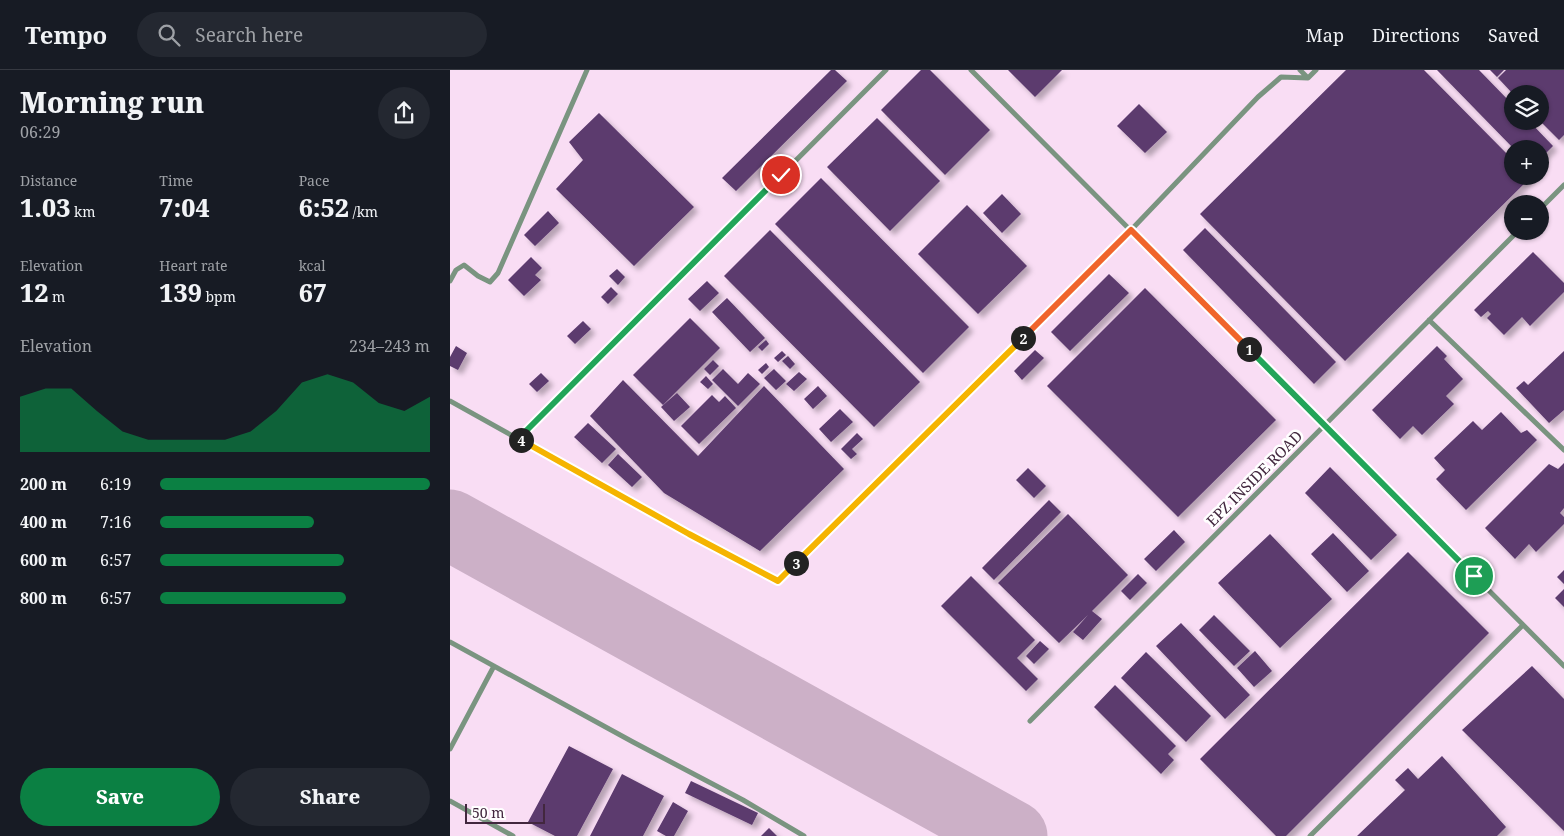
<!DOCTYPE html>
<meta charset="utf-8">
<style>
:root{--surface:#171b24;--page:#242831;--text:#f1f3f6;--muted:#9ea1a6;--line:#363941;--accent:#0b8043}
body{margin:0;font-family:"Noto Serif",serif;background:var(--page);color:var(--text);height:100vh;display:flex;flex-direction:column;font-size:19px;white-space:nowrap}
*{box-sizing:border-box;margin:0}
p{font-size:16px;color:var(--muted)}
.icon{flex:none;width:28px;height:28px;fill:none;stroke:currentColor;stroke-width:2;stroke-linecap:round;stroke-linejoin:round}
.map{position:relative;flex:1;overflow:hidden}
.side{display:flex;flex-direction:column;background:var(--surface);width:450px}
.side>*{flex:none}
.tools{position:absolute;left:1054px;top:15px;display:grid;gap:10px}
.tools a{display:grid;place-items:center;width:45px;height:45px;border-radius:50%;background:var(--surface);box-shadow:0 1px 4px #0004;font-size:25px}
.scale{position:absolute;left:15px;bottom:12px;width:80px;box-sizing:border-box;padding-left:5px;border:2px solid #42273e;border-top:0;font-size:14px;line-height:18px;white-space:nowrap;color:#42273e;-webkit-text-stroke:4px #fff;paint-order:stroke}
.pin{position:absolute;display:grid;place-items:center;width:42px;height:42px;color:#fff;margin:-21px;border:2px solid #fff;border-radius:50%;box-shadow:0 1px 5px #0007}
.km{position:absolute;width:25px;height:25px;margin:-12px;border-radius:50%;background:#222;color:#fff;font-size:14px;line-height:25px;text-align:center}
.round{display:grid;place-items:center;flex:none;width:52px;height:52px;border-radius:26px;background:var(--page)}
.overview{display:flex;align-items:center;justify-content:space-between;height:85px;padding:0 20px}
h1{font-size:28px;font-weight:800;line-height:38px}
.metrics{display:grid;grid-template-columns:repeat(3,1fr);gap:8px;height:85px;padding:5px 20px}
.metrics div{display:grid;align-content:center}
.metrics b{font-size:25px;font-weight:800}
.metrics small{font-size:14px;font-weight:400}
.metrics p{font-size:14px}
.chart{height:140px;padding:10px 20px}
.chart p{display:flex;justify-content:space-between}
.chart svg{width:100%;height:90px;margin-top:5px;fill:var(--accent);opacity:.7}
.cta{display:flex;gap:10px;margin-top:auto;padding:10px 20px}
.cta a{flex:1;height:58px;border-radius:30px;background:var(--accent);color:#fff;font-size:20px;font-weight:800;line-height:58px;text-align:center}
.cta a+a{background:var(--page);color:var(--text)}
ul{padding:0 20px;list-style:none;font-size:16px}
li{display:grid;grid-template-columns:80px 60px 1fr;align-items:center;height:38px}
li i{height:12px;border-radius:6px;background:var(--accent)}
header{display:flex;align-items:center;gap:30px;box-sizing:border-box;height:70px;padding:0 25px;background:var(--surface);border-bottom:1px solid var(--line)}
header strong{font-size:24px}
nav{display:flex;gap:28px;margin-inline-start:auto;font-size:18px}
.search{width:350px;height:45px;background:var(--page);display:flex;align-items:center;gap:12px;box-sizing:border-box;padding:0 18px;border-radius:28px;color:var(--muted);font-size:19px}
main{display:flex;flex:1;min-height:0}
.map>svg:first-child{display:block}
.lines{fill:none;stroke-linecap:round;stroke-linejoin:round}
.runway{stroke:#ccb0c7;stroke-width:71}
.building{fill:#5b3a6e;filter:url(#shadow)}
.service{stroke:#7a9480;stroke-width:5}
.split-1-casing{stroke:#fff;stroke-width:10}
.split-2-casing{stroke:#fff;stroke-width:10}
.split-3-casing{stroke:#fff;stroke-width:10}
.split-4-casing{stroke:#fff;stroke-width:10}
.split-5-casing{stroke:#fff;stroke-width:10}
.split-1{stroke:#22a559;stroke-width:6}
.split-2{stroke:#f0652b;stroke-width:6}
.split-3{stroke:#f5b400;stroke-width:6}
.split-4{stroke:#f5b400;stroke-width:6}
.split-5{stroke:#22a559;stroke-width:6}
.labels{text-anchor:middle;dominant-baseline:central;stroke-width:5;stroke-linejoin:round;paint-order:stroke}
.street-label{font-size:15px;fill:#42273e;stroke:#fff}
</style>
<header>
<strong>Tempo</strong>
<div class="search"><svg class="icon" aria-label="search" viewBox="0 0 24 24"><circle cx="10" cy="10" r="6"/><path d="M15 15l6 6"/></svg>Search here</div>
<nav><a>Map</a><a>Directions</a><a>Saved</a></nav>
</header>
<main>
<section class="side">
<div class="overview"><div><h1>Morning run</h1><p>06:29</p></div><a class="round"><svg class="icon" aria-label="share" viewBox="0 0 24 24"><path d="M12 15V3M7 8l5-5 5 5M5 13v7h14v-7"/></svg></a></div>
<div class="metrics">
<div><p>Distance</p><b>1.03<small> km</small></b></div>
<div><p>Time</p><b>7:04</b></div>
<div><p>Pace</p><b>6:52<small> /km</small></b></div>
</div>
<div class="metrics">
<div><p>Elevation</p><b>12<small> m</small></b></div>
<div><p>Heart rate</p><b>139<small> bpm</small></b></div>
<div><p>kcal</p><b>67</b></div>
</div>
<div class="chart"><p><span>Elevation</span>234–243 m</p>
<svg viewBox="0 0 160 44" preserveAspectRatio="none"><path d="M0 44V17L10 13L20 13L30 24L40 34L50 38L60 38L70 38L80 38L90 34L100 24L110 10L120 6L130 10L140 20L150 24L160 17V44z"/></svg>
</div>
<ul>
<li><b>200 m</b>6:19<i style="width:100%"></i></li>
<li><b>400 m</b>7:16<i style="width:57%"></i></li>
<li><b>600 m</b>6:57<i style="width:68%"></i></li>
<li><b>800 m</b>6:57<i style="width:69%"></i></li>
</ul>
<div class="cta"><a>Save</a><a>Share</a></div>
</section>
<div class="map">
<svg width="1114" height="766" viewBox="0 0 1114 766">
<defs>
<filter id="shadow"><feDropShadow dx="4.5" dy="4.5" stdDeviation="2.5" flood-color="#0004"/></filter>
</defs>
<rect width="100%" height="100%" fill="#f9ddf4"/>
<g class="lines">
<path class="runway" d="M 0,455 L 562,766"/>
</g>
<path class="building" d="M 381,0 L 385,0 L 397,11 L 286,121 L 272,108 Z
M 471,0 L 480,0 L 540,60 L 495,105 L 431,40 Z
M 558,0 L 612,0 L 585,27 Z
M 896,0 L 974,0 L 1062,89 L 1062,106 L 1081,107 L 895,291 L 750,144 Z
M 987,0 L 1029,0 L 1062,34 L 1062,51 L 1079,51 L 1103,76 L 1090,89 L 1090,79 L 1064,79 Z
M 1040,0 L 1054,0 L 1047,7 Z
M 1056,0 L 1114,0 L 1114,65 L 1109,70 L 1090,51 L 1090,24 L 1063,24 L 1048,8 Z
M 689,34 L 717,62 L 695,83 L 667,56 Z
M 149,43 L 244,137 L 184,196 L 106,119 L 133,90 L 119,72 Z
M 427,48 L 490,111 L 440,161 L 377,97 Z
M 371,108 L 519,257 L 473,303 L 325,154 Z
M 552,124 L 571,144 L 552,163 L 533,143 Z
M 517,135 L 577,196 L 528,244 L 468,184 Z
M 98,141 L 109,153 L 85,176 L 74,165 Z
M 755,158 L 886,292 L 864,314 L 733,180 Z
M 320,160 L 470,312 L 424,357 L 274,206 Z
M 1083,182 L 1114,213 L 1114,222 L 1080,256 L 1072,247 L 1054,265 L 1037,248 L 1041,244 L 1038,241 L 1031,247 L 1024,240 Z
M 81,187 L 92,198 L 85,205 L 91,210 L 74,226 L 58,210 Z
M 167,199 L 175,207 L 168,215 L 159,206 Z
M 659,204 L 679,223 L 620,281 L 601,262 Z
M 257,211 L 269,223 L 250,241 L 238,229 Z
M 161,217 L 168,224 L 158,234 L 151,227 Z
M 695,218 L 826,350 L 728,447 L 597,316 Z
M 277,228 L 315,268 L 300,282 L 262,242 Z
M 240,248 L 270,278 L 213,335 L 183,305 Z
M 133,251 L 141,259 L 125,274 L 117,266 Z
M 316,270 L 319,274 L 312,281 L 308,277 Z
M 6,276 L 17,283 L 8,300 L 0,296 L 0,287 Z
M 987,276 L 997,286 L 994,289 L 1013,309 L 996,326 L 1004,334 L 972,365 L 963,356 L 950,369 L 922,340 Z
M 585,280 L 594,288 L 572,310 L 564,301 Z
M 332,281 L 336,285 L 328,292 L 324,288 Z
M 1114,281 L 1114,340 L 1099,353 L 1066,318 L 1074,311 L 1078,315 Z
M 338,286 L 345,294 L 340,299 L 332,291 Z
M 263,290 L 269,296 L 260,305 L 254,299 Z
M 316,293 L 319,297 L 312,304 L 308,300 Z
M 273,299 L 288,314 L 298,303 L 310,314 L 288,336 L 262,310 Z
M 324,299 L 336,311 L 326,320 L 314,308 Z
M 349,302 L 357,309 L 344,321 L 336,314 Z
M 91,303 L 99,311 L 87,322 L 79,314 Z
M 256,306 L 263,314 L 258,319 L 250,312 Z
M 173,310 L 248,386 L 314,316 L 394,399 L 310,481 L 214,423 L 140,346 Z
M 368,316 L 377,326 L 363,339 L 354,329 Z
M 227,323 L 240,337 L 224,351 L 211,337 Z
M 262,325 L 269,332 L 275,326 L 286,338 L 249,374 L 231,356 Z
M 390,339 L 403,352 L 381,372 L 369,359 Z
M 1051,342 L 1071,363 L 1077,360 L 1087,370 L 1016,440 L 986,409 L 995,400 L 984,388 L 1023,351 L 1032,360 Z
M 138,353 L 166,379 L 152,393 L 124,367 Z
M 407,363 L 413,369 L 402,379 L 407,384 L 401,389 L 391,379 Z
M 168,384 L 192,407 L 182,417 L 158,395 Z
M 1114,393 L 1114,438 L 1110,443 L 1114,447 L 1114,454 L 1086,482 L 1079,474 L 1065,489 L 1035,458 L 1099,394 L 1108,399 Z
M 880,397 L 947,465 L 921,490 L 855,423 Z
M 578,398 L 596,416 L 584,428 L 566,410 Z
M 599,430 L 611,442 L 544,510 L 532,498 Z
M 618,444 L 678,505 L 642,541 L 652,549 L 633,570 L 623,562 L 638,545 L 609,573 L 548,513 Z
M 724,460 L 735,472 L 706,501 L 694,489 Z
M 883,463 L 919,501 L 897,522 L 861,484 Z
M 820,464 L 882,529 L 830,578 L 768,513 Z
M 958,482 L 1039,563 L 836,766 L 826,766 L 750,689 Z
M 1114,500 L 1114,514 L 1107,507 Z
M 688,504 L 697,513 L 680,530 L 671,521 Z
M 521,506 L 585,570 L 567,588 L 588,609 L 576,621 L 491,536 Z
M 1114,519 L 1114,537 L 1105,528 Z
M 764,545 L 800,581 L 784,596 L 749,560 Z
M 731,553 L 800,625 L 775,649 L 706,576 Z
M 590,571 L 599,579 L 584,594 L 576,586 Z
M 805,581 L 822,601 L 804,617 L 787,598 Z
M 696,582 L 761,646 L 736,672 L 671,608 Z
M 1082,596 L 1114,629 L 1114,761 L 1012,660 Z
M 665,615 L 726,676 L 718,684 L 724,690 L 711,704 L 644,637 Z
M 119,676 L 163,699 L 127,766 L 105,766 L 78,752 Z
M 992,686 L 1056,757 L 1047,766 L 907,766 L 955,720 L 945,710 L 958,698 L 968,709 Z
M 172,704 L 214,726 L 193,766 L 140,766 Z
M 241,711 L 308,743 L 302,755 L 235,723 Z
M 223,732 L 238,741 L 224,766 L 216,766 L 207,761 Z
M 319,758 L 327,766 L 311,766 Z"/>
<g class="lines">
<path class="service" d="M 521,0 L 1114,596
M 850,0 L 857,7
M 1090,139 L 1114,115
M 0,211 L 6,200 L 14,195 L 28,206 L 40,212 L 48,203 L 137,0
M 979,250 L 1114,380
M 0,331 L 239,464 L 328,511 L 681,160 L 808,27 L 831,7 L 858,8 L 866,0
M 68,369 L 436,0
M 0,572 L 183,672 L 293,730 L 354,766
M 580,651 L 1068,161
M 0,679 L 44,596
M 0,731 L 63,766
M 860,766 L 1073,555"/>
</g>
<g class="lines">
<g class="split-1-casing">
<path id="split-1" d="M 799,279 L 1024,506"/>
</g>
<g class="split-2-casing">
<path id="split-2" d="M 573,268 L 681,160 L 799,279"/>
</g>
<g class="split-3-casing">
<path id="split-3" d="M 346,493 L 573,268"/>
</g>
<g class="split-4-casing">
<path id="split-4" d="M 71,370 L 239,464 L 328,511 L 346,493"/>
</g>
<g class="split-5-casing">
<path id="split-5" d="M 71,370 L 68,369 L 331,105"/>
</g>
<use href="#split-1" class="split-1"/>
<use href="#split-2" class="split-2"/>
<use href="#split-3" class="split-3"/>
<use href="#split-4" class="split-4"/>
<use href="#split-5" class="split-5"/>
</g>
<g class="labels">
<g class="street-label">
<text transform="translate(804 408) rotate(-45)">EPZ INSIDE ROAD</text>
</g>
</g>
</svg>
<div class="tools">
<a><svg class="icon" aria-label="layers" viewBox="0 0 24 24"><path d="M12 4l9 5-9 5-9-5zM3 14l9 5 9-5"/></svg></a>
<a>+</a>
<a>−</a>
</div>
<div class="scale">50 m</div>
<div class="pin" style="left:1024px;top:506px;background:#1e9e55"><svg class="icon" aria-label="arrive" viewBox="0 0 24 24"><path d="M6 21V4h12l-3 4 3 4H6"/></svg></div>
<div class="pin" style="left:331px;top:105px;background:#d93025"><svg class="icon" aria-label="check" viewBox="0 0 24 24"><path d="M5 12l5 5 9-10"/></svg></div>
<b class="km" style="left:799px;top:279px">1</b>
<b class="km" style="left:573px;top:268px">2</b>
<b class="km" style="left:346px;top:493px">3</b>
<b class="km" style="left:71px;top:370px">4</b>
</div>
</main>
